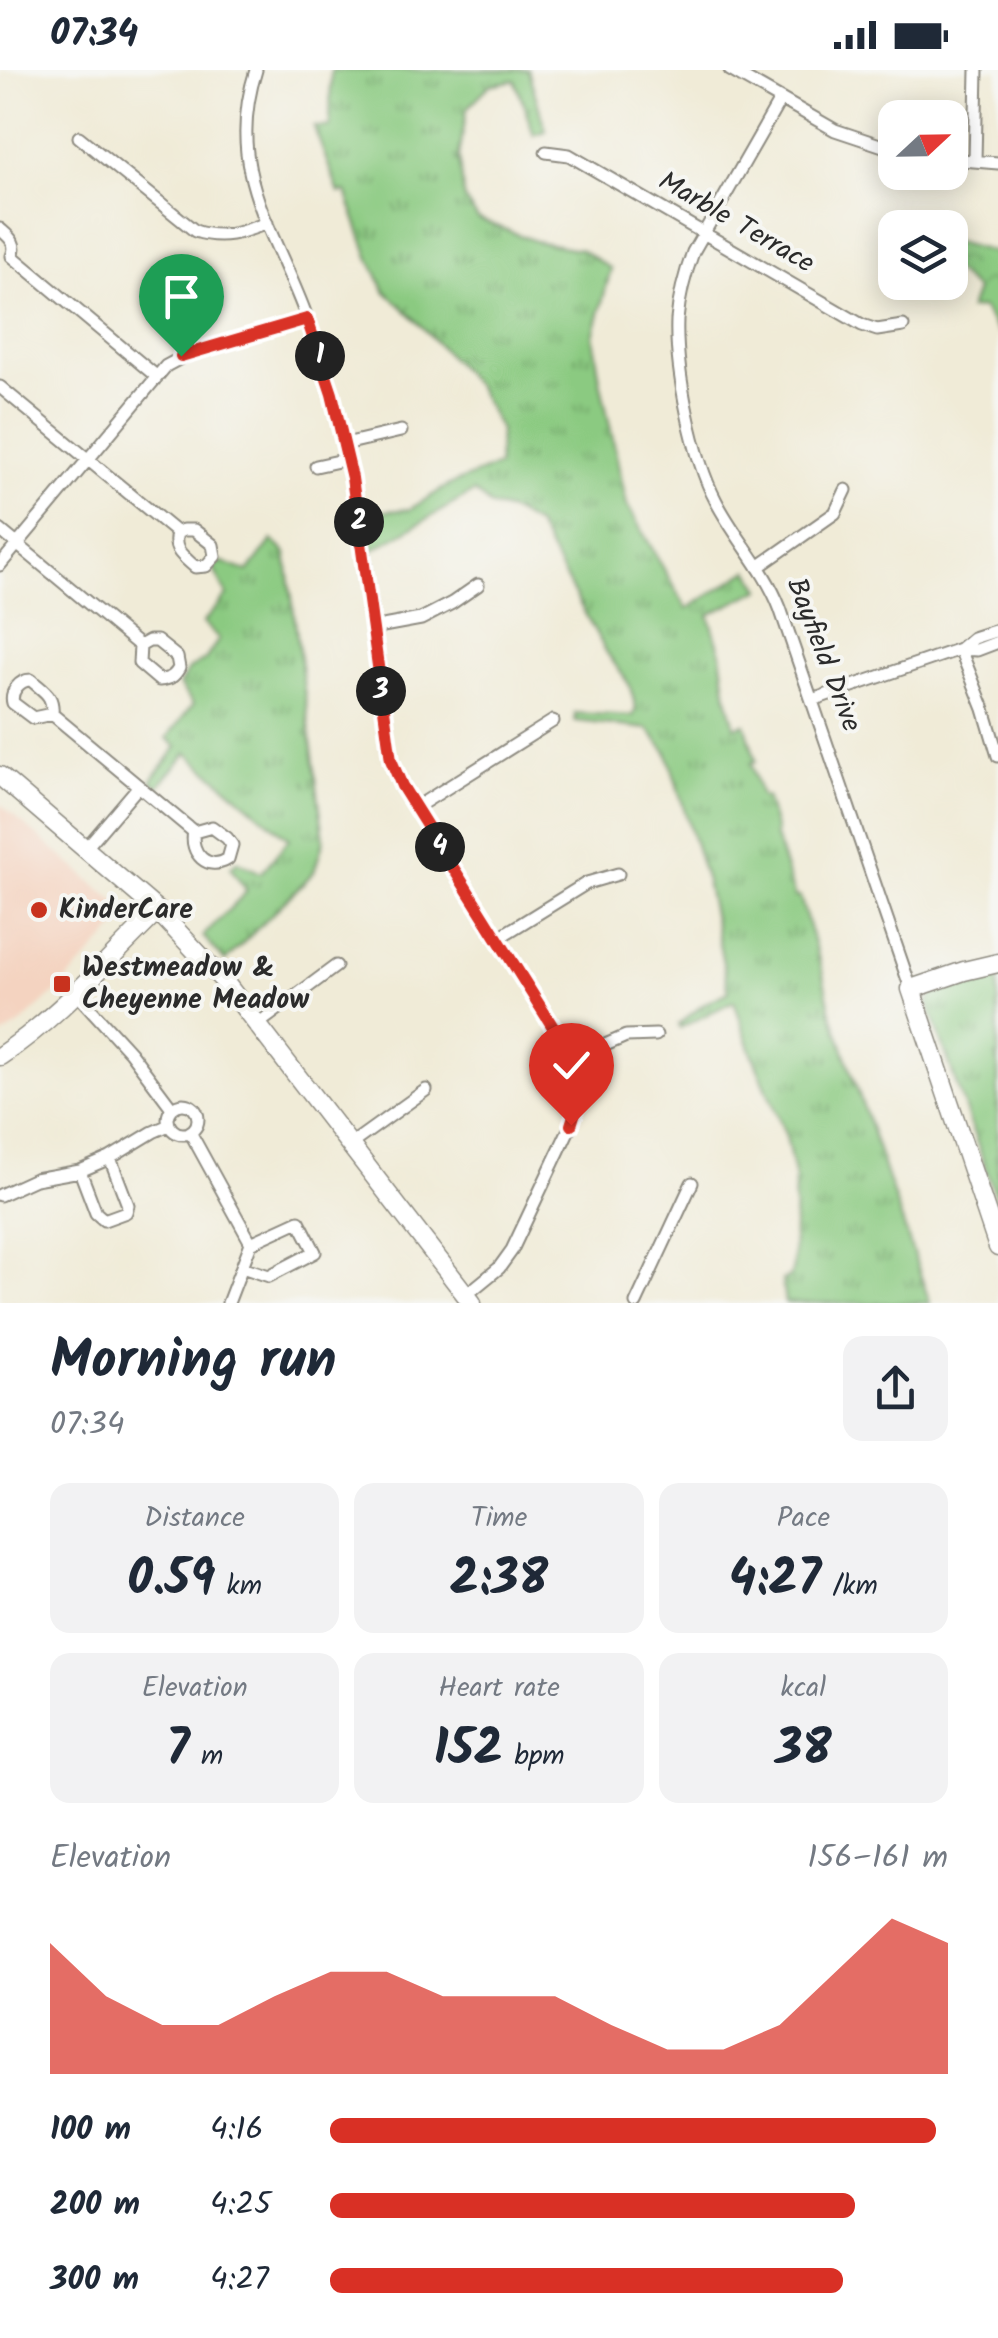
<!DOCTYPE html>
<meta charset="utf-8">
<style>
:root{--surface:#fff;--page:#f2f2f3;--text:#1f2937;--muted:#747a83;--accent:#d93025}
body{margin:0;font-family:Kalam,sans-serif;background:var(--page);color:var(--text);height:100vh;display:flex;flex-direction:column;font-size:38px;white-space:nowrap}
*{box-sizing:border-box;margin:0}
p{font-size:32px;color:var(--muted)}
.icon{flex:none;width:55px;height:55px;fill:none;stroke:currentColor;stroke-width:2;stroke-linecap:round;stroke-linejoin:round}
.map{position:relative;height:1233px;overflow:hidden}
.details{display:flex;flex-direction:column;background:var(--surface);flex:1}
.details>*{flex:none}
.needle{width:65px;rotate:68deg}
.fabs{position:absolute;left:878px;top:30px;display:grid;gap:20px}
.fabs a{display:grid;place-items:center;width:90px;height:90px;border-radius:20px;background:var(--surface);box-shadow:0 5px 25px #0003;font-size:50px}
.pin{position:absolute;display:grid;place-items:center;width:85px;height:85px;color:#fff;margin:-102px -42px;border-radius:50% 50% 50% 0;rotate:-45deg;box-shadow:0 0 10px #0007}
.pin .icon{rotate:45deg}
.km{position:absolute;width:50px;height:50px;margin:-25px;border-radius:50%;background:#222;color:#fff;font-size:28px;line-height:50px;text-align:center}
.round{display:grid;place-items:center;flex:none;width:105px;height:105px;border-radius:20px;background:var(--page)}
.head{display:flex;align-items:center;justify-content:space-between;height:170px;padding:0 50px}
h1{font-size:55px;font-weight:700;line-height:75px}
.figures{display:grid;grid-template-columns:repeat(3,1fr);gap:15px;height:170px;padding:10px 50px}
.figures div{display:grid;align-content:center;border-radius:20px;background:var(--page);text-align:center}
.figures b{font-size:50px;font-weight:700}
.figures small{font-size:28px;font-weight:400}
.figures p{font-size:28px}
.chart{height:280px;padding:20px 50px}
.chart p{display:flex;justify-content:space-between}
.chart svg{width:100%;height:180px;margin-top:10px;fill:var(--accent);opacity:.7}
ul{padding:0 50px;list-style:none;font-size:32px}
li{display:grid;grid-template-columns:160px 120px 1fr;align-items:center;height:75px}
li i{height:25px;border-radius:12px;background:var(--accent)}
.status{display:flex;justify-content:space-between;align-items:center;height:70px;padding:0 50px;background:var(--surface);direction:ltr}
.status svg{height:28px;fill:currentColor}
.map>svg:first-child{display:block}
.built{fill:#f4d3c0}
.grass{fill:url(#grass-tufts);stroke:#5b7a56;stroke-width:2.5}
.park{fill:url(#park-crowns);stroke:#5b7a56;stroke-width:2.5}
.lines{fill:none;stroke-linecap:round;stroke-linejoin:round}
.street-casing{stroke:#8e8b81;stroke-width:15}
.secondary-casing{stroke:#8e8b81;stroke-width:21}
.street{stroke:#fff;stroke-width:11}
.secondary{stroke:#fff;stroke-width:18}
.route-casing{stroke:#fff;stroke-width:20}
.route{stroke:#d93025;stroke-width:12}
.poi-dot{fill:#c8321e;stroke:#f6f6f2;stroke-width:4}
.labels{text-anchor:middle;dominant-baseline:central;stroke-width:8;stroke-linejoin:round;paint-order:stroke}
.street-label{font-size:28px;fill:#2b2b2b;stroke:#f6f6f2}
.poi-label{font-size:28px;font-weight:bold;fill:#2b2b2b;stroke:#f6f6f2;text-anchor:start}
</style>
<div class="status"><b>07:34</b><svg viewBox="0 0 49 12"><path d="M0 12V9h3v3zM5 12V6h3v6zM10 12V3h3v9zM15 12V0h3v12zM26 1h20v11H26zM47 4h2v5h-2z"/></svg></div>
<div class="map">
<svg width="998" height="1233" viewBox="0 0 998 1233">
<defs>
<pattern id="grass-tufts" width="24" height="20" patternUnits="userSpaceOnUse" patternTransform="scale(2.5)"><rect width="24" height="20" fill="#8bca81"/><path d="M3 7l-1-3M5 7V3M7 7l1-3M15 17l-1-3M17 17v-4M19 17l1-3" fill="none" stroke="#72a46a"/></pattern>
<pattern id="park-crowns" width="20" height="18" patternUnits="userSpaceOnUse" patternTransform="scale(2.5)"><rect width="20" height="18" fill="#8bca81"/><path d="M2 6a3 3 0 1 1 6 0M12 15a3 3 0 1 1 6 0" fill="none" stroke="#72a46a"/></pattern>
</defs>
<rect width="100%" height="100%" fill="#f6f6f2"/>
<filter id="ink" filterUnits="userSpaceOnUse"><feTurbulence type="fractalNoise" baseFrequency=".01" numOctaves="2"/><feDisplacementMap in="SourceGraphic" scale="20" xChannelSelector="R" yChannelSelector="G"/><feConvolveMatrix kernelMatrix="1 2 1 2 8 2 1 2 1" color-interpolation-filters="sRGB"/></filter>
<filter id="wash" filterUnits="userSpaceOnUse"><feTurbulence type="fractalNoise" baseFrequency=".0048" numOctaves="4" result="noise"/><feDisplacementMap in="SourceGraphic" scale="40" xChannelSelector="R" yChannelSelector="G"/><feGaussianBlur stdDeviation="2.25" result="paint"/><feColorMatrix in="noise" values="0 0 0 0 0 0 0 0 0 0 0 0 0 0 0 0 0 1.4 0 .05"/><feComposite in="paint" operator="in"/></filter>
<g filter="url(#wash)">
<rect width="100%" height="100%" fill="#f0ebd7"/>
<path class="built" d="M 0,734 L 123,838 L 125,849 L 60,918 L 18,956 L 0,967 Z"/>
<path class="grass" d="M 331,0 L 528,0 L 546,61 L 534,65 L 515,10 L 490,15 L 467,38 L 459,86 L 464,129 L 478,149 L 535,171 L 582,180 L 611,199 L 593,266 L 600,310 L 627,435 L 687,539 L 749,500 L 761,519 L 709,545 L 721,583 L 727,627 L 735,657 L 745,654 L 756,691 L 751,693 L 761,727 L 766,727 L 776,762 L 774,764 L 795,827 L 800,827 L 822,900 L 830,939 L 930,1233 L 785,1233 L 782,1210 L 790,1207 L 793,1197 L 795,1109 L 786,1066 L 751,981 L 734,931 L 680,958 L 679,954 L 705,933 L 729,922 L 707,815 L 667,682 L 648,659 L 575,651 L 575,643 L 633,646 L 636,638 L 629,614 L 607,583 L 536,455 L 514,442 L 491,436 L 474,422 L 371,481 L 367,443 L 410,439 L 449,415 L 498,396 L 500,360 L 477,317 L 414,248 L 385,221 L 369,187 L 346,122 L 339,123 L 314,57 L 330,57 Z
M 272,470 L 286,483 L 324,769 L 314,802 L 225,891 L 203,866 L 247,821 L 231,798 L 237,791 L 261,803 L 289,769 L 187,683 L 158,717 L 151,711 L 177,677 L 167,668 L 193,634 L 179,615 L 189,599 L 205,590 L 219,569 L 203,553 L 227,525 L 213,498 L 220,491 L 248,502 Z
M 998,904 L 998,1134 L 928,932 L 933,924 Z"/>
<path class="park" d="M 950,171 L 998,183 L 998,262 L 982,238 L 969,239 L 976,220 L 950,197 Z"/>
</g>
<g filter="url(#ink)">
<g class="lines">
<g class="street-casing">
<path id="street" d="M 256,0 C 225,97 271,154 304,240 C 325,295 341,352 352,409 C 363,464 367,521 376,576 C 381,614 383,652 391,690 L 401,716 L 566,977 C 581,1003 582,1027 571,1055 L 512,1180 L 499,1198 L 466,1225
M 730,0 L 835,60 L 895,80
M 780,30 L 693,182 C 685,204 679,226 677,250 C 675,299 693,388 716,431 C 735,468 765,499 780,538 L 911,919
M 79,67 L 195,161 C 222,170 241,163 267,153
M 546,82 L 569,85 L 862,255 L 877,260 L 903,256
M 950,89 L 998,93
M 975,91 L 977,0
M 0,159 C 9,167 18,173 12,186
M 12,186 L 156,306
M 0,317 L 177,463
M 345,374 L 401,361
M 316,396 L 348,389
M 0,460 L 140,576
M 183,460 L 194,460 L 213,475 L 215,486 L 206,496 L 195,497 C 183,486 172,480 177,463 Z
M 0,495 L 166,296 L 192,282 L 307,249
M 758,497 L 835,443 L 846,420
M 372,558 L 421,549 L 452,533 L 478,515
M 149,571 L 157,571 L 177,587 L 179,598 C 174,607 170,609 159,610 L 139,593 L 140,576 Z
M 960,579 L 984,639 L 998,686
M 960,579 L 977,580 L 998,572
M 812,630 L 960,579 L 973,568 L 998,560
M 52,644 L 33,648 L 13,633 C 10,622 19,610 31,610 C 44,622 54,625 52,644 L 194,762
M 415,738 L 553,651
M 212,757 L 227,768 L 232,775 L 228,789 C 208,802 189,783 194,762 Z
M 86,778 L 138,717
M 498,868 L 587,813 L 618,804
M 77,924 L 130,982 L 172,1038
M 258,954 L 336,896
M 573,989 L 626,966 L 656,965
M168 1049a15 15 0 1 1 30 0a15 15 0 1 1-30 0Z
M 190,1062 L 251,1173
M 351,1074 L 426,1020
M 80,1101 L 96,1143 L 104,1150 L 126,1142 L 128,1135 L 110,1088
M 0,1125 L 35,1109 L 80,1101 L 110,1088 L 153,1062 L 169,1055
M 228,1233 L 251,1173 L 299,1151 L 315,1182 L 269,1206 L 242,1197
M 636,1233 L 692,1113"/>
</g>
<g class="secondary-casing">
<path id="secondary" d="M 0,706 L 158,841 L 223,910 L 472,1233
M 998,893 L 964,901 L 911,919 L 998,1177
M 0,986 C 60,946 106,891 158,841"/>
</g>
<use href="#street" class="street"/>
<use href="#secondary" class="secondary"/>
</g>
</g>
<g class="lines" filter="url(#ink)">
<g class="route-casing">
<path id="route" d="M 181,286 L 307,249 L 332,324 L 352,408 L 391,690 L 402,716 L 573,989 C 582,1012 579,1032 571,1055"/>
</g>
<use href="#route" class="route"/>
</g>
<g class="poi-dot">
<circle cx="39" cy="840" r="10"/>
<rect x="52" y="904" width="20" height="20" rx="5"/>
</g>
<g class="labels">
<g class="street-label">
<text transform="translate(736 153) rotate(30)">Marble Terrace</text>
<text transform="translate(823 585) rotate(69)">Bayfield Drive</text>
</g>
<g class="poi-label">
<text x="59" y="840">KinderCare</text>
<text x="82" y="898">Westmeadow &amp;<tspan x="82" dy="32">Cheyenne Meadow</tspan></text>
</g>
</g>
</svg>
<div class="fabs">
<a><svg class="needle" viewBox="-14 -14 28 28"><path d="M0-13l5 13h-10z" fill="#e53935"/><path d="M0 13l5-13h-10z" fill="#747a83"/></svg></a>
<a><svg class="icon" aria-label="layers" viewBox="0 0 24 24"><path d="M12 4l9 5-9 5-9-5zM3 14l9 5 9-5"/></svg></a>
</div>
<div class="pin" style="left:181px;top:286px;background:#1e9e55"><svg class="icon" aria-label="arrive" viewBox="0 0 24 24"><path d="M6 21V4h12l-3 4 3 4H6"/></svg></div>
<div class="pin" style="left:571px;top:1055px;background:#d93025"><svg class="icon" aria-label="check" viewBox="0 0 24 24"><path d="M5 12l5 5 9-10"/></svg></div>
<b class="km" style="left:320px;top:286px">1</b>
<b class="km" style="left:359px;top:452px">2</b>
<b class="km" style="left:381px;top:621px">3</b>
<b class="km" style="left:440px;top:777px">4</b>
</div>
<section class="details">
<div class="head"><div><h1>Morning run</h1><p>07:34</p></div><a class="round"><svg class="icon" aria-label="share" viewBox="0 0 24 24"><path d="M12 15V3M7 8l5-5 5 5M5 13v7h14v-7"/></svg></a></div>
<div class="figures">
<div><p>Distance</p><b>0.59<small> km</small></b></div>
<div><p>Time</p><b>2:38</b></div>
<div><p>Pace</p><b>4:27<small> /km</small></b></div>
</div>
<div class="figures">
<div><p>Elevation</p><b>7<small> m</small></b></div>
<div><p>Heart rate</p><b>152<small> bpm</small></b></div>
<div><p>kcal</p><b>38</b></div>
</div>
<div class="chart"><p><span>Elevation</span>156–161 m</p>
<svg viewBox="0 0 160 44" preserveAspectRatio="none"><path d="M0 44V12L10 25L20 32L30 32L40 25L50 19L60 19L70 25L80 25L90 25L100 32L110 38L120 38L130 32L140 19L150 6L160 12V44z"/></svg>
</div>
<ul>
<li><b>100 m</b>4:16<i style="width:98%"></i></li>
<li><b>200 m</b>4:25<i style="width:85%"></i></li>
<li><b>300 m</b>4:27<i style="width:83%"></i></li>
</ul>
</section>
